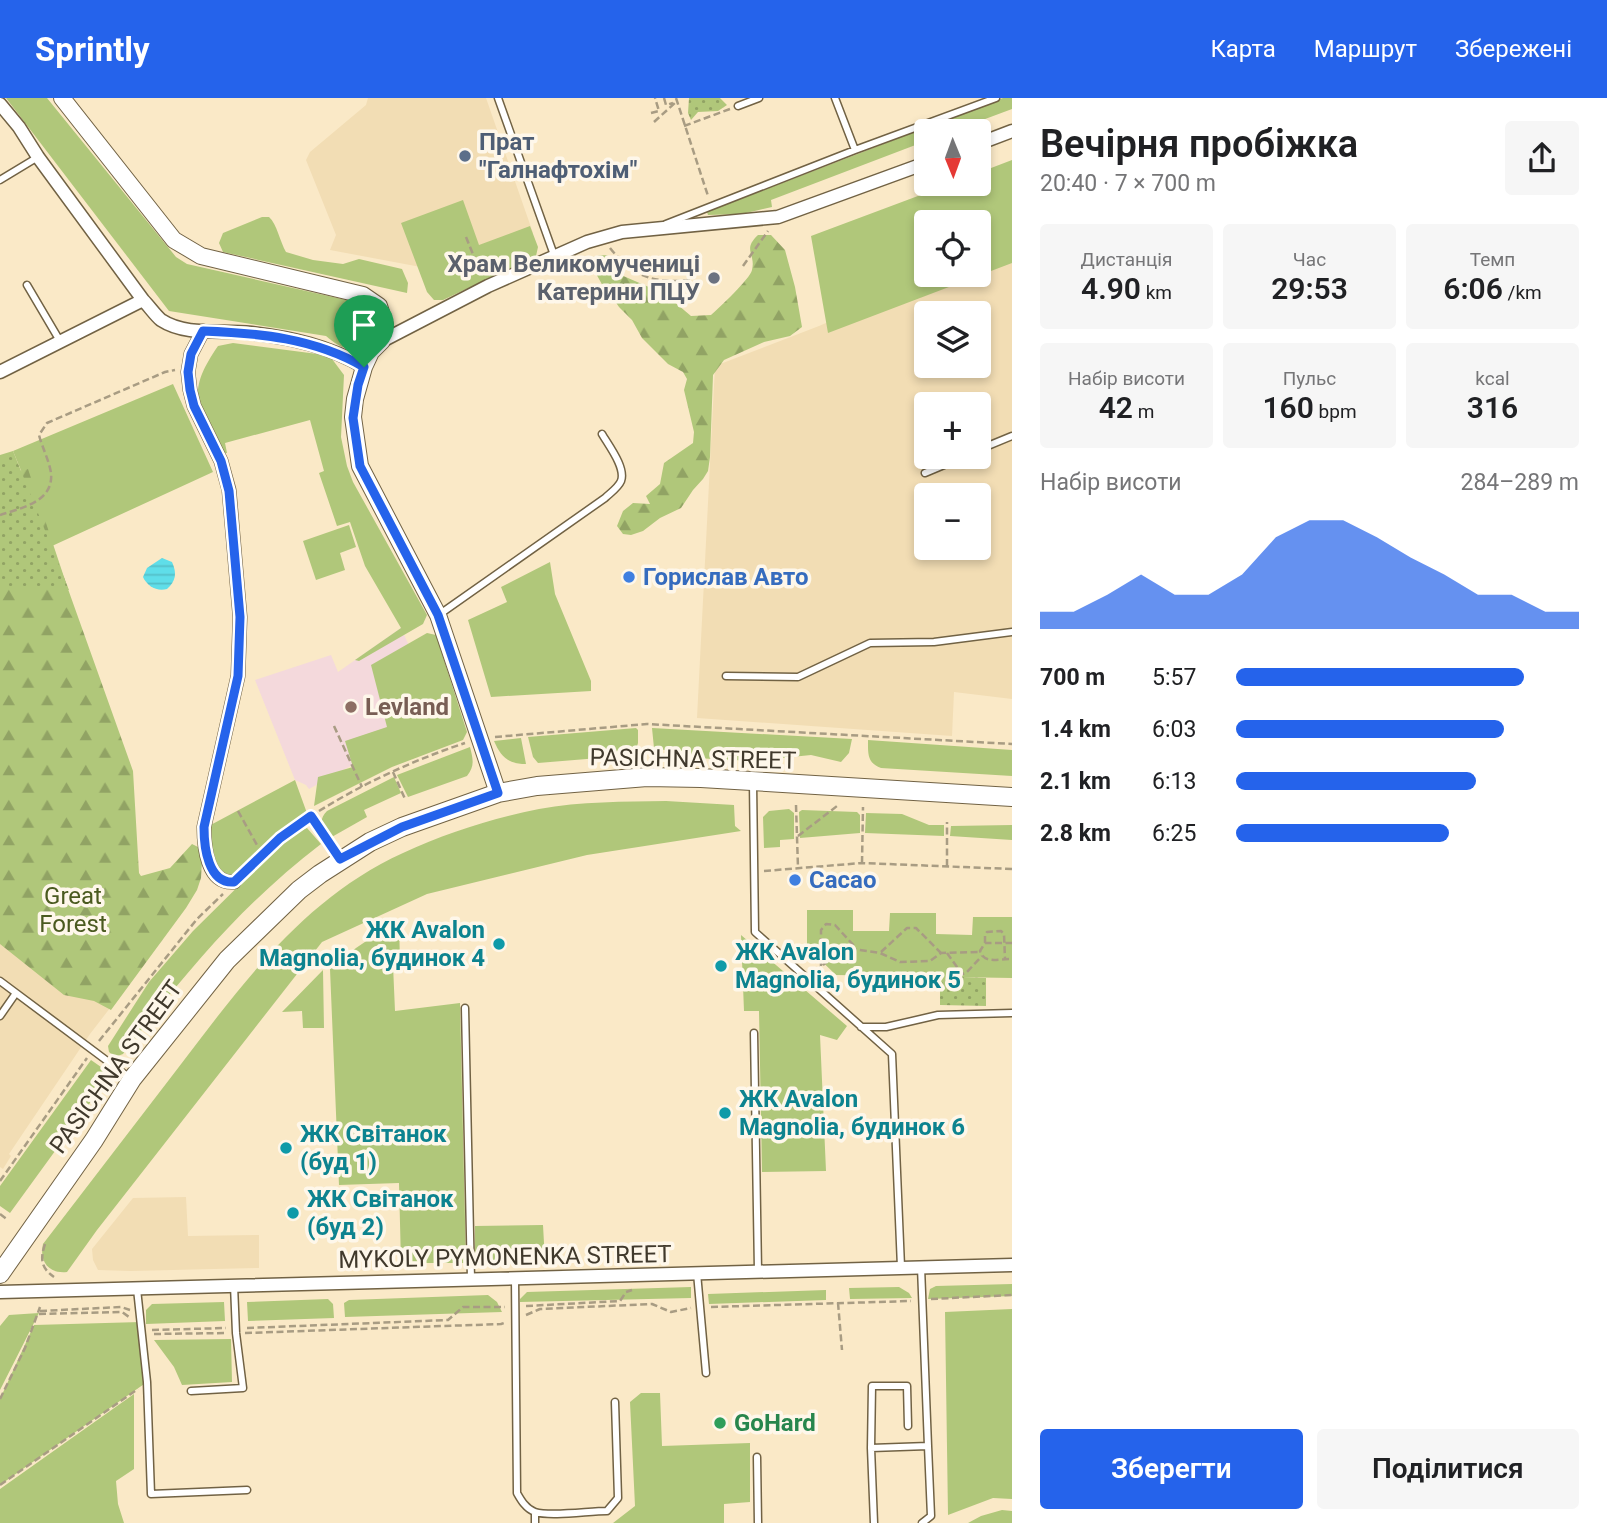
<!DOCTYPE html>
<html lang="uk">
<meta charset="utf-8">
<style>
:root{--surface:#fff;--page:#f6f6f6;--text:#202124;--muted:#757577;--accent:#2563eb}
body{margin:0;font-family:Roboto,sans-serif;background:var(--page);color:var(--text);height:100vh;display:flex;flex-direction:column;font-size:26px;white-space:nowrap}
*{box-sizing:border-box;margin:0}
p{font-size:23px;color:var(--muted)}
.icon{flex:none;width:38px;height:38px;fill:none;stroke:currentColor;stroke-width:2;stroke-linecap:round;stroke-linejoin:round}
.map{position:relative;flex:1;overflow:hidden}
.drawer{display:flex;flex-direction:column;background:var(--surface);width:595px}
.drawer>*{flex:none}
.needle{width:46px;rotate:179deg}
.tools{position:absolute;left:914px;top:21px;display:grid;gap:14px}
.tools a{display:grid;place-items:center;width:77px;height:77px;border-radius:7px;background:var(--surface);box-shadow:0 4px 10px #0003;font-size:35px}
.pin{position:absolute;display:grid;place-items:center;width:60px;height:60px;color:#fff;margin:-72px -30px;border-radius:50% 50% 50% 0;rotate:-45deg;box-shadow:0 0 7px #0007}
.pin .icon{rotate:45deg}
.round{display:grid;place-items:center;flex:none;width:74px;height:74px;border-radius:7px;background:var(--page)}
.overview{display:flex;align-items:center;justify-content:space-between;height:119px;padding:0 28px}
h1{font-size:38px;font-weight:600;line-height:52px}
.stats{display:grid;grid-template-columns:repeat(3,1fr);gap:10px;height:119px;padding:7px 28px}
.stats div{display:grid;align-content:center;border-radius:7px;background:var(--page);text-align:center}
.stats b{font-size:30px;font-weight:600}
.stats small{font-size:19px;font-weight:400}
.stats p{font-size:19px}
.chart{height:196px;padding:14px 28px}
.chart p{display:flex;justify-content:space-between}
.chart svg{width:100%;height:126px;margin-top:7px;fill:var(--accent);opacity:.7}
.primary-button{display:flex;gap:14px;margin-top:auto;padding:14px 28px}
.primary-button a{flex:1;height:80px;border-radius:7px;background:var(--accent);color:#fff;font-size:28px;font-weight:600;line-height:80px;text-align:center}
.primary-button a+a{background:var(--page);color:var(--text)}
ul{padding:0 28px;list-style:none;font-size:23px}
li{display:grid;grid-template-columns:112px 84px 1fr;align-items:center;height:52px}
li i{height:18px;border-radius:9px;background:var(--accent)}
header{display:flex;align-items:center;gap:42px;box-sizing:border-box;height:98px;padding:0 35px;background:var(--accent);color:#fff}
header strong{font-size:33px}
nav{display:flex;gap:38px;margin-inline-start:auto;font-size:24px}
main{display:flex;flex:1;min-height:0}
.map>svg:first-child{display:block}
.built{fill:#f2ddb4;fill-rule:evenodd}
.education{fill:#f4d9dc}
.green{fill:#b0c77a;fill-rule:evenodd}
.forest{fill:url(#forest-firs)}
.park{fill:url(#park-dots)}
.water{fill:url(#water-rules)}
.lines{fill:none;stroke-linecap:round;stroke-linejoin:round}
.service-casing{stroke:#716244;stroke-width:9}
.minor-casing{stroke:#716244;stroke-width:15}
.tertiary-casing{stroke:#716244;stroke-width:18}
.secondary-casing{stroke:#716244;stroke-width:20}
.path{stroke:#a89c83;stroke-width:2.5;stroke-dasharray:7 3.5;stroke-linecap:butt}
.service{stroke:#fff;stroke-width:6}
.minor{stroke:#fff;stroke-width:12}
.tertiary{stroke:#fff;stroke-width:16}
.secondary{stroke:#fff;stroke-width:18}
.route-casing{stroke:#fff;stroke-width:14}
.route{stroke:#2563eb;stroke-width:9}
.service-dot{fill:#5c6f8a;stroke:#fef7ea;stroke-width:2.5}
.worship-dot{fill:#6b7280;stroke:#fef7ea;stroke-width:2.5}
.shop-dot{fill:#3f7fe0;stroke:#fef7ea;stroke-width:2.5}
.education-dot{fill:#8d6e63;stroke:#fef7ea;stroke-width:2.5}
.culture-dot{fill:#0f9aa8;stroke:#fef7ea;stroke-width:2.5}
.leisure-dot{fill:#2e9e5b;stroke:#fef7ea;stroke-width:2.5}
.labels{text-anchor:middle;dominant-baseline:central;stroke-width:7;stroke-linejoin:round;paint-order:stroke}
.service-label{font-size:24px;font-weight:bold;fill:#4e5e75;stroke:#fef7ea;text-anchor:start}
.worship-label{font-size:24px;font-weight:bold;fill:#5b616d;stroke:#fef7ea;text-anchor:end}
.shop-label{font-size:24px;font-weight:bold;fill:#366cbe;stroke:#fef7ea;text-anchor:start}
.education-label{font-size:24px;font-weight:bold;fill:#785e54;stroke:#fef7ea;text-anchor:start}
.street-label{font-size:24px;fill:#40392c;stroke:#fef7ea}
.park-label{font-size:24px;fill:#4a5a1f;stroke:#fef7ea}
.culture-label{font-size:24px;font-weight:bold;fill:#0d838f;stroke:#fef7ea;text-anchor:start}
.leisure-label{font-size:24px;font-weight:bold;fill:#27864d;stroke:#fef7ea;text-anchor:start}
</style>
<header>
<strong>Sprintly</strong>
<nav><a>Карта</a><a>Маршрут</a><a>Збережені</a></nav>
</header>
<main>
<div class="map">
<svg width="1012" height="1425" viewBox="0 0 1012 1425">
<defs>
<pattern id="forest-firs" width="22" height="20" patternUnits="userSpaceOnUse" patternTransform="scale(1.75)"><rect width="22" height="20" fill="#b0c77a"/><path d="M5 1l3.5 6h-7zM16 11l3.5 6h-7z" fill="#91a364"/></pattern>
<pattern id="park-dots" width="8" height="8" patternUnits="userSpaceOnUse" patternTransform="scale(1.75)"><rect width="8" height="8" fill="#b0c77a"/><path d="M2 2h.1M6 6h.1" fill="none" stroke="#91a364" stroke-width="1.8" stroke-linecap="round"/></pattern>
<pattern id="water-rules" width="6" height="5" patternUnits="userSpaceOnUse" patternTransform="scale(1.75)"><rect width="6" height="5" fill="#5fdee9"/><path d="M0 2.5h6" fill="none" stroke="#54bfc8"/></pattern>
</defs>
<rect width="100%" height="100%" fill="#fae9c7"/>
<path class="built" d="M 368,0 L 486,0 L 533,135 L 426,170 L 330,152 L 336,137 L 306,62 L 310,54 L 366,7 Z
M 1012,143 L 1012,601 L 954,594 L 952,638 L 697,620 L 715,268 L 819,228 L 936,177 L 978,177 ZM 926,215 L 978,215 L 978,268 L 926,268 ZM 926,306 L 978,306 L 978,359 L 926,359 ZM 926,397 L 978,397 L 978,450 L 926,450 Z
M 0,788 L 117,901 L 90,936 L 9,1056 L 11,1058 L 3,1071 L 0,1069 Z
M 186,1099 L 188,1138 L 259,1137 L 259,1170 L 131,1173 L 98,1172 L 93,1162 L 92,1151 L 133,1100 Z"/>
<path class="education" d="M 401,530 L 444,625 L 356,665 L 309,691 L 306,687 L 295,682 L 255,582 L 331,557 L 338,574 Z"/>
<path class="green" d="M 6,0 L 47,0 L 176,159 L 187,166 L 364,206 C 367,211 371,216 372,221 C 376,234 366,251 352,251 C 342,251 333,244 326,238 L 169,213 Z
M 1003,0 L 1012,0 L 1012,11 L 953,33 L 926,33 L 926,43 L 771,102 L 772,109 L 742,116 L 708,117 L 707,114 Z
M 1012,62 L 1012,165 L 828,235 L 811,138 L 950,86 L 978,86 L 978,75 ZM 926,124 L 978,124 L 978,177 L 926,177 Z
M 463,102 L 479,147 L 530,128 L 538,149 L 536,158 L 443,202 L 434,202 L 427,194 L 401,125 Z
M 262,119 L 269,119 C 277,126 280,144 286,154 L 313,162 L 343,166 L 359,161 L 402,171 L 408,185 L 407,195 L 223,154 L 219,145 L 223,135 Z
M 233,245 L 325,257 L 332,261 L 344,277 L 341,339 L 347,368 L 353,384 L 427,517 L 423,526 L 359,563 L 355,562 L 401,530 L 365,468 L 350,424 L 337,428 L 319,375 L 324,373 L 310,322 L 225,345 L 227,355 L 219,355 C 198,305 185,296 218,248 Z
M 173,286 L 213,374 L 52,448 L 13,353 Z
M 349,427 L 356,449 L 340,455 L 345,472 L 316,482 L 303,443 Z
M 550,464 L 555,496 L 591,583 L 591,593 L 491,599 L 468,522 L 507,504 L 501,489 Z
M 427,535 L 436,537 L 467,634 L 463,642 L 392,669 L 314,708 L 318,679 L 353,669 L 345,643 L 387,629 L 371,567 Z
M 636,630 L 638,632 L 638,645 L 636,652 L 618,653 L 611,659 L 538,665 L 533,659 L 528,639 Z
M 652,630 L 852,641 L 849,655 L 841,664 L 811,657 L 752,663 L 676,659 L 670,653 L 654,650 Z
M 521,640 L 526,666 C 508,666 501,659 494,643 Z
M 868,642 L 1012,652 L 1012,678 L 881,670 C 867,665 868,655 868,642 Z
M 470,649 C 473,661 475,668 467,678 L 408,699 L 397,677 Z
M 394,679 L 401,695 L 364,712 L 367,719 L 330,740 C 323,730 317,723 327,713 Z
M 295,682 L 308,718 L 265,750 L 235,778 L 225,778 L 216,771 L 205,730 Z
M 666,703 L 734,707 L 735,728 L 741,733 L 587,757 L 427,796 L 322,844 L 97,1132 L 67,1174 C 49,1176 39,1164 43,1146 C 87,1089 131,1031 175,974 C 240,889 302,801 403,755 C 446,735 493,720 539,711 C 581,703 624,704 666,703 Z
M 789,711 L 794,715 L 794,741 L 780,742 L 780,749 L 764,750 L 763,719 L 769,713 Z
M 802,712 L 857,714 L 860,717 L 860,735 L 800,740 L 799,714 Z
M 866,715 L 902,716 L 929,727 L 944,727 L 944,738 L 865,735 Z
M 1012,727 L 1012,742 L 950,738 L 951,728 Z
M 307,730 L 321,746 C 241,807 184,877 123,956 L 115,959 L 109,954 L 108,948 L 149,884 L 193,833 L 266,761 L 295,735 Z
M 807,812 L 853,812 L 853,833 L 889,833 L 890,815 L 936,815 L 936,836 L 972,837 L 973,819 L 1012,819 L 1012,880 L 836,877 L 807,849 Z
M 399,821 L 400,867 L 393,867 L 395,913 L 460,905 L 466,1165 L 401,1165 L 399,1085 L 339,1087 L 330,871 L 356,850 Z
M 741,837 L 847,928 L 837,942 L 820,937 L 826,1073 L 762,1074 L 759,913 L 744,913 Z
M 323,872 L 324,930 L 303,930 L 302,913 L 282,914 Z
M 91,962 L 111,976 L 10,1115 L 0,1108 L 0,1088 Z
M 543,1127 L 545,1163 L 475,1165 L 475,1128 Z
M 1012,1186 L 1012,1198 L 928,1201 L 930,1191 L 936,1188 Z
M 691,1189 L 691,1200 L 520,1204 L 520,1201 L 527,1194 Z
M 899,1189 L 909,1195 L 912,1200 L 850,1201 L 849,1190 Z
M 826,1192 L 826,1202 L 709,1206 L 708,1196 Z
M 488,1197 L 497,1204 L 502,1214 L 345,1219 L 344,1205 L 349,1202 Z
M 328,1201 L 333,1206 L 334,1220 L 248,1223 L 247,1204 Z
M 224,1204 L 225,1223 L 146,1226 L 146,1212 L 152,1206 Z
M 1012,1211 L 1012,1401 L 993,1400 L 948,1417 L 945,1214 Z
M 39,1215 L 0,1292 L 0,1228 L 9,1217 Z
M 141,1224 L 147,1284 L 0,1387 L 0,1301 L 34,1227 Z
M 231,1241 L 232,1284 L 182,1287 L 174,1269 L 154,1242 Z
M 641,1295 L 660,1295 L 662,1348 L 750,1345 L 750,1404 L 724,1406 L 724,1425 L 613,1425 L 635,1408 L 630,1304 Z
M 134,1296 L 134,1371 L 116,1383 L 118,1406 L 124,1425 L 0,1425 L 0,1391 Z
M 1002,1412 L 1012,1413 L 1012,1425 L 968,1425 L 981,1418 Z"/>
<path class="forest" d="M 758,137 L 771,137 L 785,152 L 795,189 L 802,229 L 790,238 L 764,244 L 724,262 L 713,277 L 710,359 L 708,373 L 703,381 L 693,392 L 681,410 L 660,420 L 643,433 L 631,437 L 623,436 L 617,428 L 623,413 L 633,405 L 650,406 L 646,398 L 660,386 L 664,365 L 693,345 L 694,334 L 684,292 L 687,281 L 683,274 L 668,266 L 642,240 L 632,222 L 619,209 L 608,193 L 604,190 L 594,172 L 588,169 L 587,161 C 596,158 611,153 617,165 C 619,169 619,173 621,177 L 665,196 L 691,218 L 711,217 C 719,210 750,181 752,172 C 756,156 742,152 758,137 Z
M 28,371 L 68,491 L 133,673 L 139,775 L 141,778 L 170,770 L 192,746 L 198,749 L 202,763 L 201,780 L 197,792 L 186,810 L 111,912 L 94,903 L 64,897 L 0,846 L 0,380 Z"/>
<path class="park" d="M 689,0 L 720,0 L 727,7 L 718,13 L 698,14 L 691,22 L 688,15 Z
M 13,353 L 69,492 L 0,489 L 0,357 Z
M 940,878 L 986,880 L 986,908 L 940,907 Z"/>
<path class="water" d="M 162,460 L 172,464 C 177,475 176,483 167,491 C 157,494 147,488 143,479 L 147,470 Z"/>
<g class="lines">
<g class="service-casing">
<path id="service" d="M 498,0 L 554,157
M 835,0 L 855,52
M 738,8 L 759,0
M 0,82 L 38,59
M 666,126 L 855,52 L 996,0
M 27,187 L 60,243
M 978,352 L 1012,338
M 925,375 L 963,359
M 440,516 L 605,400 C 610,395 618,390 621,383 C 626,370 609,348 602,336
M 726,578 L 798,579 L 870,545 L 934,544 L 1012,534
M 753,685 L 755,834 L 892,956 L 901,1169
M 234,784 L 280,740 L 311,717 L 340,761
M 0,883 L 130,980
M 465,910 L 471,1181
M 0,918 L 16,895
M 861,929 L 886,929 L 938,917 L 1012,915
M 754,935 L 758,1173
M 697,1175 L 706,1275
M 515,1180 L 517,1395 C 521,1402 526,1411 535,1414 C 551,1419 589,1413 607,1413 L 618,1400 L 615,1304
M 137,1191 L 147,1284 L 151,1396 L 247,1392
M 191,1293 L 243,1290 L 236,1235 L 234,1187
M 871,1350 L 872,1288 L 907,1288 L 908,1328
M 757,1359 L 758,1425
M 535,1414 L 535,1425
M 874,1425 L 871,1350 L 928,1348 L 921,1169
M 922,1425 L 931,1418 L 928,1348"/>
</g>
<g class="minor-casing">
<path id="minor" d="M 0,6 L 19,29 L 38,59 L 143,202 C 149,208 155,217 161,222 C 187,239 223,231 251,235 C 292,240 329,248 364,269
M 978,46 L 1012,33
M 203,233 L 191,256 L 188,274 L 190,292 L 194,308 L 221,363 L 229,392 L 240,519 L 238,578 L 204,729 C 204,749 207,786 234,784
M 382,243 L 488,188 L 587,144 L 622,134 L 778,119 L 926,65
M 0,274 L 143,202
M 0,1194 L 1012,1167"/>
</g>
<g class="tertiary-casing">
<path id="tertiary" d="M 62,0 L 174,142 L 201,158 L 363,197 L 379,208 L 385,227 L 382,243 L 371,254 L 364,269 L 355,301 L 353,319 L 360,368 L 438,517 L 498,695"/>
</g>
<g class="secondary-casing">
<path id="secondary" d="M 0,1176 L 94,1042 L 132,981 L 227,862 L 299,792 L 320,776 L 370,744 L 402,729 L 498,695 L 537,688 L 647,679 L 701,680 L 1012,699"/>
</g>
<path class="path" d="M 664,0 L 666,7 L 673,5
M 676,0 L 708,98
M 651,15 L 659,13 L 655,0
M 654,24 L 676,4
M 684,28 L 730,11
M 466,139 L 479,171
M 610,150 C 633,179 655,186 691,182
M 743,168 L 768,133
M 0,417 C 21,410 54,404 51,375 C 49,362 42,349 39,337 L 47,325 L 165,274 L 175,272
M 334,628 L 362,689
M 495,639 L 647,626 L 1012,646
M 393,674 L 405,701
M 796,707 L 798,770
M 238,713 L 257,747
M 319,713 C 364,685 414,662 465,645
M 798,738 L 837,708
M 862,765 L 863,709
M 947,768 L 947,724
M 764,773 L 862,765 L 1012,771
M 985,845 L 985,837 L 987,834 L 1001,833 L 1004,836 L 1005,861
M 881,854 L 907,830 L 916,830 L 941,855
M 947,855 L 962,876 L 966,875 L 982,858
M 1009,861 C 998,861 984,866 980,853 L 985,845 L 1012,845
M 821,868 L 821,832 L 826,826 L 835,827 L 856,850
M 815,874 L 837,855 L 853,851 L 880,855 L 900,864 L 930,863 L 941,855 L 980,854
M 99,943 L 197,821 L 223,796
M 0,1083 L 87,960
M 0,1116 L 8,1122
M 45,1146 C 40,1161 41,1170 54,1179
M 931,1201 L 1012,1197
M 838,1205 L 842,1252
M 526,1208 L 620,1203 L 626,1194 L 632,1192
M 711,1209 L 911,1203
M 40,1213 L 121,1209 L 130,1212
M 39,1216 L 122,1214 L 129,1219
M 526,1217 L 540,1211 L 652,1206 L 671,1214 L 691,1210
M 247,1230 L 448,1222 L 463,1209 L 505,1209
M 152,1232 L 226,1230
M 245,1235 L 501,1226 L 507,1224
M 154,1236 L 227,1235
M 0,1301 L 25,1250 L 40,1209
M 0,1387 L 138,1291"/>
<use href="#service" class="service"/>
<use href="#minor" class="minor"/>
<use href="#tertiary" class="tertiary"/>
<use href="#secondary" class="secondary"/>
</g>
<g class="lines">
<g class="route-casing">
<path id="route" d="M 203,233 C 259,235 314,240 364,269 L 358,287 L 353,320 L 360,368 L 438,517 L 498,695 L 402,729 L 340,761 L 311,718 L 280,740 L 234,784 C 208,786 204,749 204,729 L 238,578 L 240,519 L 229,393 L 221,363 L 194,308 L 190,292 L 188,274 L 191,256 Z"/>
</g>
<use href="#route" class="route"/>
</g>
<circle class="service-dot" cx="465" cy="58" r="7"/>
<circle class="worship-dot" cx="714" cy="180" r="7"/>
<g class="shop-dot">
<circle cx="629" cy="479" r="7"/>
<circle cx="795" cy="782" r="7"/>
</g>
<circle class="education-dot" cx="351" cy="609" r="7"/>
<g class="culture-dot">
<circle cx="499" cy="846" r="7"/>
<circle cx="721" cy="868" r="7"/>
<circle cx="725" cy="1015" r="7"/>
<circle cx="286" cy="1050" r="7"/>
<circle cx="293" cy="1115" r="7"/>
</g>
<circle class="leisure-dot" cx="720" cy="1325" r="7"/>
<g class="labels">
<g class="service-label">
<text x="479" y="44">Прат<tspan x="479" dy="28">"Галнафтохім"</tspan></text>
</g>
<g class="worship-label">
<text x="700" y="166">Храм Великомучениці<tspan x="700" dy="28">Катерини ПЦУ</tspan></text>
</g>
<g class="shop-label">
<text x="643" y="479">Горислав Авто</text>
<text x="809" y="782">Cacao</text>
</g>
<g class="education-label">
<text x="365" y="609">Levland</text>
</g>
<g class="street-label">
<text transform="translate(693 661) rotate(1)">PASICHNA STREET</text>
<text transform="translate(116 969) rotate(-54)">PASICHNA STREET</text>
<text transform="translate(505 1159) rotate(-1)">MYKOLY PYMONENKA STREET</text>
</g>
<g class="park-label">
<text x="73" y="798">Great<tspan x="73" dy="28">Forest</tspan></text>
</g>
<g class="culture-label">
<text x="485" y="832" text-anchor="end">ЖК Avalon<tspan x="485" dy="28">Magnolia, будинок 4</tspan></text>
<text x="735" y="854">ЖК Avalon<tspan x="735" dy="28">Magnolia, будинок 5</tspan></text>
<text x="739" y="1001">ЖК Avalon<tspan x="739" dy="28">Magnolia, будинок 6</tspan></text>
<text x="300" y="1036">ЖК Світанок<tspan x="300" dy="28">(буд 1)</tspan></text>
<text x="307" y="1101">ЖК Світанок<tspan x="307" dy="28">(буд 2)</tspan></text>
</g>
<g class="leisure-label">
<text x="734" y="1325">GoHard</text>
</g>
</g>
</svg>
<div class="tools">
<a><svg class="needle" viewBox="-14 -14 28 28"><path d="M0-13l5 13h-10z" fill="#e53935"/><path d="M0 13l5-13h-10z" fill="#757577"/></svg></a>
<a><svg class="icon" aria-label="locate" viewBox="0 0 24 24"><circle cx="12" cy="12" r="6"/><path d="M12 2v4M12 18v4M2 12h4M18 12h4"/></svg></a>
<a><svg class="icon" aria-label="layers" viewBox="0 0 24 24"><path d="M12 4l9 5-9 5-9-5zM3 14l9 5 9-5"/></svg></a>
<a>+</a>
<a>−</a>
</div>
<div class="pin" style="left:364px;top:269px;background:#1e9e55"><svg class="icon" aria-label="arrive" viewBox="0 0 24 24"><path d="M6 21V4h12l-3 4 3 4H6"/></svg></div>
</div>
<section class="drawer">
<div class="overview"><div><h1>Вечірня пробіжка</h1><p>20:40 · 7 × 700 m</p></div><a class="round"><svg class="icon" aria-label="share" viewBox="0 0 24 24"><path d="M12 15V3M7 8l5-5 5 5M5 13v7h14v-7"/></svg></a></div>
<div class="stats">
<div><p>Дистанція</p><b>4.90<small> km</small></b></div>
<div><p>Час</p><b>29:53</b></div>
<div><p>Темп</p><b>6:06<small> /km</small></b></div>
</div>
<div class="stats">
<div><p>Набір висоти</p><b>42<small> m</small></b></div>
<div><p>Пульс</p><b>160<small> bpm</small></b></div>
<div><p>kcal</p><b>316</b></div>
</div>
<div class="chart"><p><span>Набір висоти</span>284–289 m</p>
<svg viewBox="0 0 160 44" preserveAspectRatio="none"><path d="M0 44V38L10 38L20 32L30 25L40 32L50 32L60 25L70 12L80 6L90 6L100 12L110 19L120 25L130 32L140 32L150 38L160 38V44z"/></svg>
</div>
<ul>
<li><b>700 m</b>5:57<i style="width:84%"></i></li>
<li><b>1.4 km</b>6:03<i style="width:78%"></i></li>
<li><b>2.1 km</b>6:13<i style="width:70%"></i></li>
<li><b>2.8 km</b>6:25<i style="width:62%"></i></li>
</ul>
<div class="primary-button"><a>Зберегти</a><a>Поділитися</a></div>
</section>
</main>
